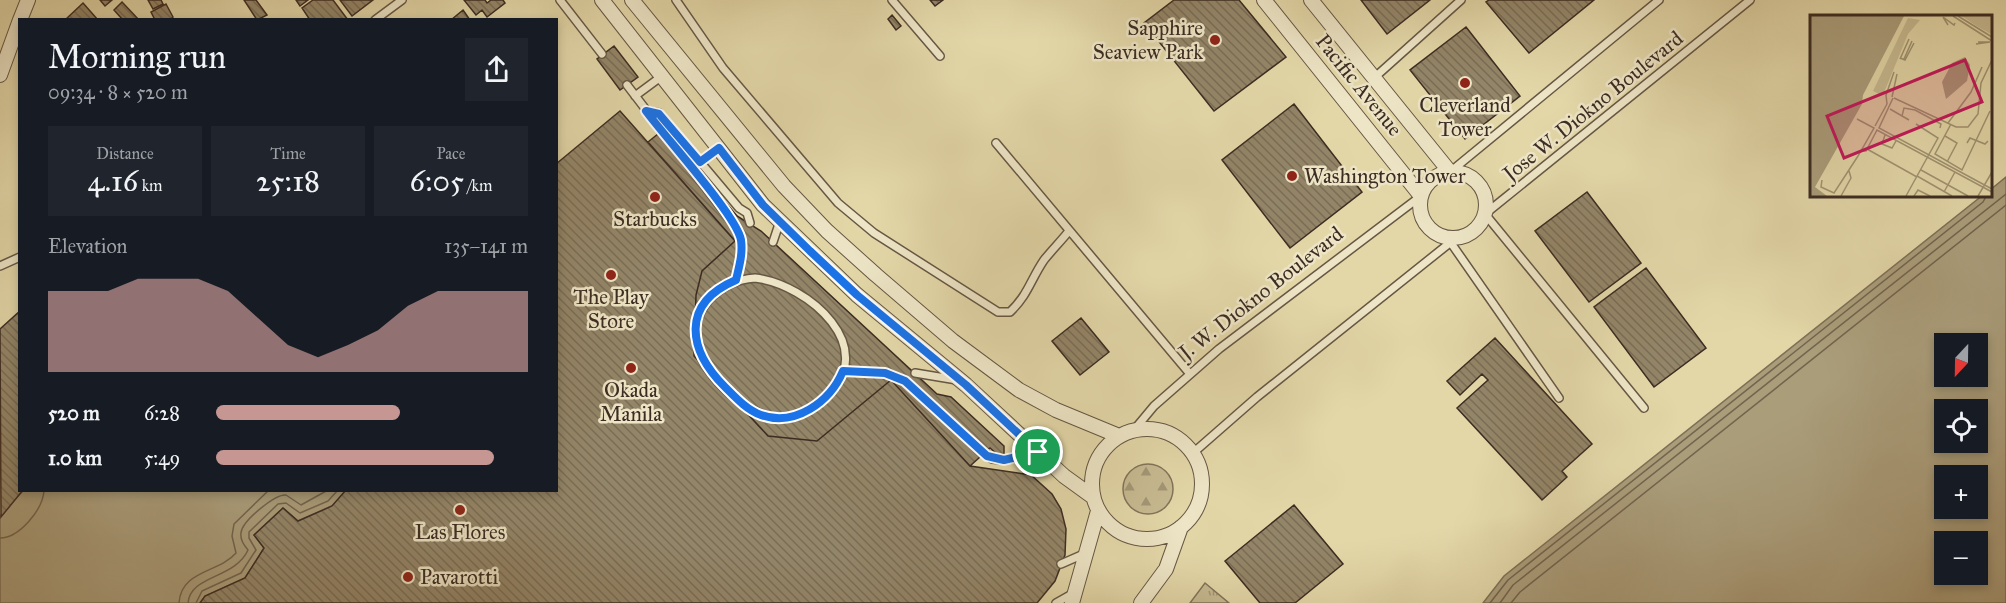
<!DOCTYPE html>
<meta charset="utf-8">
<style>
:root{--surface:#171b24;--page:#20242c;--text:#f1f3f6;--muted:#9ea1a6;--accent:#c59692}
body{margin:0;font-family:"IM FELL Great Primer",serif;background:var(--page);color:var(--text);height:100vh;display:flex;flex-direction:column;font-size:22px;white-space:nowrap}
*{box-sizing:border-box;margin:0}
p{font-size:20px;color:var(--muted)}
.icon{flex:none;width:33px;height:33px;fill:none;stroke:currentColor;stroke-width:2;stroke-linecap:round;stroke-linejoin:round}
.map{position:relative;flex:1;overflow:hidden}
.details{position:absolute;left:18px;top:18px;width:540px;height:474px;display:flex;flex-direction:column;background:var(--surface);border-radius:0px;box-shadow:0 3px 9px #0003}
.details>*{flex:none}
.needle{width:39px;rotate:202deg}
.fabs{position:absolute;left:1934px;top:333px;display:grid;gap:12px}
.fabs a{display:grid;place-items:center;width:54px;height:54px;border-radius:0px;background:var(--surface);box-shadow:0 3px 9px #0003;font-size:30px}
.pin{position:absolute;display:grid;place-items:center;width:51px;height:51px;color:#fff;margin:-26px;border:3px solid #fff;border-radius:50%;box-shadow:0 2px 6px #0007}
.round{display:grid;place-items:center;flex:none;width:63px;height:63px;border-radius:0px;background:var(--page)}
.summary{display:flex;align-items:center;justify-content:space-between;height:102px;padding:0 30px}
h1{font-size:33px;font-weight:600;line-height:45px}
.stats{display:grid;grid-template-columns:repeat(3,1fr);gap:9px;height:102px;padding:6px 30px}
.stats div{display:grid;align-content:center;border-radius:0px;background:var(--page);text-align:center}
.stats b{font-size:30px;font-weight:600}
.stats small{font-size:16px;font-weight:400}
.stats p{font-size:16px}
.chart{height:168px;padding:12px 30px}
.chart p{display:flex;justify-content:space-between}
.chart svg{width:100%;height:108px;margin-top:6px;fill:var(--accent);opacity:.7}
ul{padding:0 30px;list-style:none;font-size:20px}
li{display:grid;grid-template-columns:96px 72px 1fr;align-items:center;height:45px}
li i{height:15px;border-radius:8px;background:var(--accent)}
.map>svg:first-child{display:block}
.grass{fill:url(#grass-tufts);stroke:#82735a;stroke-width:1.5}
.forest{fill:url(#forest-firs);stroke:#82735a;stroke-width:1.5}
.water{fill:#aa9d7a;stroke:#7e7057;stroke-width:1.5;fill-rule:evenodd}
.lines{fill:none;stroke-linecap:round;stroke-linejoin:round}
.shore{stroke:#73644e;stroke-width:1.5}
.building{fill:url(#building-back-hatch);stroke:#3c2c22;stroke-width:1.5}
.lane-casing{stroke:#665744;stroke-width:10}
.street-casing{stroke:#665744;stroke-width:16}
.lane{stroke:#ede5c6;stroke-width:7}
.street{stroke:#ede5c6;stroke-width:14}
.route-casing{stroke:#fff;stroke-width:12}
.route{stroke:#1a73e8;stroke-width:8}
.poi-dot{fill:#8f2418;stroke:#ede5c6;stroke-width:2}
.labels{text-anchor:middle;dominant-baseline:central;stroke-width:5;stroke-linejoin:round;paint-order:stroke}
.poi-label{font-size:21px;fill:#3c2c22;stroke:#ede5c6}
.street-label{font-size:21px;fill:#3c2c22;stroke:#ede5c6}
.inset-road{fill:none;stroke:#a09372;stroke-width:1.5}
.view{fill:#c2185b;fill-opacity:0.15;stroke:#c2185b;stroke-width:3}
.inset-edge{fill:none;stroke:#3c2c22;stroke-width:3}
</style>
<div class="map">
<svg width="2006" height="603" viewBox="0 0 2006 603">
<defs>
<pattern id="grass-tufts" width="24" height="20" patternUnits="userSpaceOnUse" patternTransform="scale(1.5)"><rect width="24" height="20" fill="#c7ba91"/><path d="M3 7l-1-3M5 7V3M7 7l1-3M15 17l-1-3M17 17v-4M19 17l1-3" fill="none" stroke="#a39776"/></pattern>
<pattern id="forest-firs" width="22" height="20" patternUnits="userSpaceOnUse" patternTransform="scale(1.5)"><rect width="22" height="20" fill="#c7ba91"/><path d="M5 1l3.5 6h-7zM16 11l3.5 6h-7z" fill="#a39776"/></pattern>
<pattern id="building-back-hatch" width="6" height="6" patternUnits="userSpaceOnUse" patternTransform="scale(1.5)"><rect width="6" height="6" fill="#938568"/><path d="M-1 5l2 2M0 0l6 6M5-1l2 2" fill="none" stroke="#796d55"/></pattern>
</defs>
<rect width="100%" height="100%" fill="#e3d7a8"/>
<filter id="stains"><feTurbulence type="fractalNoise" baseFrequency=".00333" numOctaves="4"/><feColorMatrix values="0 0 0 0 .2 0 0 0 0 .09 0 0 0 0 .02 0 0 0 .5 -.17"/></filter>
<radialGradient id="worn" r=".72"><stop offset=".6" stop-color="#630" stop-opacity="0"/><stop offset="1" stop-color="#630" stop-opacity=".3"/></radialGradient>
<path class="grass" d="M 1205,583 L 1229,603 L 1190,603 Z"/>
<path class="forest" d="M1123 489a25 25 0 1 1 50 0a25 25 0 1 1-50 0Z"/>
<path class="water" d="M 2006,177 L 2006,603 L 1483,603 L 1504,576 L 1983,195 L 1990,195 L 1990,190 ZM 1944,344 L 1977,344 L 1977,376 L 1944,376 ZM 1944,410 L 1977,410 L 1977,442 L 1944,442 ZM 1944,476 L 1977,476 L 1977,508 L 1944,508 ZM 1944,542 L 1977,542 L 1977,574 L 1944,574 Z
M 23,491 L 346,491 L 332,506 L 298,521 L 283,508 L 254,535 L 264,548 L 245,578 L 205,596 L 200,603 L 0,603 L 0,516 Z"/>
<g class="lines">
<path class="shore" d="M 0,538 C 19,538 43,510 44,490
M 179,603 C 181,570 219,573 236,553 L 232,536 L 234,524 L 269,490
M 188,603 C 190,575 235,579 248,550 C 244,545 240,540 241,533 C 242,521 275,494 286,495 L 301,505 L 328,490
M 196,603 L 202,591 L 241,573 L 256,550 L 249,538 L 249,532 L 278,504 L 286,503 L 300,513 L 328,501 L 338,490
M 1490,603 L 1508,580 L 1983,202 L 1987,195
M 1500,603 L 1513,585 L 2006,194
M 1511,603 L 1520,592 L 2006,205"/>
</g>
<path class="building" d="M 100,0 L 112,0 L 105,6 Z
M 148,0 L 161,0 L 163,4 L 153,9 Z
M 244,0 L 256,0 L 267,15 L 257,20 Z
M 296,0 L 308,0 L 300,6 Z
M 313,0 L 333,0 L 348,20 L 310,20 L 302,8 Z
M 340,0 L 373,0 L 352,16 Z
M 464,0 L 485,0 L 487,3 L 491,0 L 503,0 L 505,3 L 487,17 L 482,10 L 476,15 Z
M 930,0 L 943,0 L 935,6 Z
M 1174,0 L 1239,0 L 1286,57 L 1214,111 L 1144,23 Z
M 1361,0 L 1430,0 L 1387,34 Z
M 1489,0 L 1594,0 L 1529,53 L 1486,2 Z
M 122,2 L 139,20 L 123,20 L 114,10 Z
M 83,3 L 98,20 L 65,20 Z
M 166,4 L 173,17 L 170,20 L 155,20 L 151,12 Z
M 463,10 L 470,20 L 451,20 Z
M 892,15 L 901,26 L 896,30 L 888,19 Z
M 1466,27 L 1520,96 L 1465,139 L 1410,70 Z
M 614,46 L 638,77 L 620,90 L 597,59 Z
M 1294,104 L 1362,192 L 1290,248 L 1222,160 Z
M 620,111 L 735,241 L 702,271 L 696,295 L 694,356 L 768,436 L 817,441 L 891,380 L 970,466 L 1031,475 L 1052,494 L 1061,509 L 1066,529 L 1065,555 L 1055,581 L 1037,603 L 200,603 L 205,596 L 245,578 L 264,548 L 254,535 L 283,508 L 298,521 L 332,506 L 346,490 L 556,490 L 556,164 Z
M 664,129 L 737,216 L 761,231 L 937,394 L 951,397 L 1004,446 L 1004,454 L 998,455 L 990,448 L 970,466 L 891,380 L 817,441 L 768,436 L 694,356 L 696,295 L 702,271 L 735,241 L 648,142 Z
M 1587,192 L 1641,263 L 1589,302 L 1535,231 Z
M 1646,268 L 1706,348 L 1654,387 L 1594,307 Z
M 20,311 L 20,490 L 23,490 L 1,517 L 0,329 Z
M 1081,318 L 1109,352 L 1080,375 L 1052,341 Z
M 1495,338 L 1592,444 L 1562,471 L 1567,477 L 1542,500 L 1457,408 L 1488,380 L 1482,374 L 1460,395 L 1447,381 Z
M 1294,505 L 1343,564 L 1295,603 L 1260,603 L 1225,561 Z"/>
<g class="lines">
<g class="lane-casing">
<path id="lane" d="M 560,0 L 602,54
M 676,0 L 723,68 L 838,203 L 874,233 L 998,312 L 1010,312 C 1028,295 1031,279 1044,260 C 1052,250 1061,241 1069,231
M 892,0 L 940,56
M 375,20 L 402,0
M 1374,78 L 1461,0
M 627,85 L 735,226 C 745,245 740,261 736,281
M 635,96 L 662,76
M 646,111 L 659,113 L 739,208 L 747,213 L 750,223
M 996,143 L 1190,374
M 700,162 L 719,148
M 1450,172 L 1659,0
M 773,242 L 780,221
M 1451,243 L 1559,398
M 0,266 L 20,257
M 755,278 C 808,284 883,349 824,398 C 813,407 803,415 789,418 C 755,423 709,382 699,352 C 685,313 718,280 755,278 Z
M 843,371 L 885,373 L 905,381 L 992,459 L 1004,460 L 1038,452
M 915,373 L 957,380
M 1644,408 L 1485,214 L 1750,0
M 1134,430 L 1154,406 L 1219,349 L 1421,196
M 1193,453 L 1257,397 L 1456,238
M 1061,564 L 1086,553
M 1056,603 L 1072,594"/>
</g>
<g class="street-casing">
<path id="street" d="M 602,0 L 763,205 L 857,295 L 966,385 L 1064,476 L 1093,497
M 632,0 L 784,186 L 827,231 L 876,275 L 953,341 L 1019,390 L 1056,410 L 1119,436
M 1264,0 L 1421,196
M 1311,0 L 1450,172
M 20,20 L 28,0
M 0,75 L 20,20
M1420 205a33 33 0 1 1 66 0a33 33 0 1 1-66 0Z
M1092 484a55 55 0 1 1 110 0a55 55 0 1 1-110 0Z
M 1072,603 L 1098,511
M 1141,603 L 1166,569 L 1181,527"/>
</g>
<use href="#lane" class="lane"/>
<use href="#street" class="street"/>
</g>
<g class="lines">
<g class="route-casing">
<path id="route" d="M 646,111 L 659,114 L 700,162 L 719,148 L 763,205 L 810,251 L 857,295 L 966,385 L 1038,452 L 1004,460 L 987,456 L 905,381 L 885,373 L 843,371 C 830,402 795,427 761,415 C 747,410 736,398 725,387 C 688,350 680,304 736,280 C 739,267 743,254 741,240 C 737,216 664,136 646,111 Z"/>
</g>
<use href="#route" class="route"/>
</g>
<g class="poi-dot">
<circle cx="1215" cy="40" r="6"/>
<circle cx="1465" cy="83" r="6"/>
<circle cx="1292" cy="176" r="6"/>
<circle cx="655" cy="197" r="6"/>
<circle cx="611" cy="275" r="6"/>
<circle cx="631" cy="368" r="6"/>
<circle cx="460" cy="510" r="6"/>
<circle cx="408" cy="577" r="6"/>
</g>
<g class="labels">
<g class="poi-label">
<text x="1203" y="28" text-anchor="end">Sapphire<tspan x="1203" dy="24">Seaview Park</tspan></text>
<text x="1465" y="105">Cleverland<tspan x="1465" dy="24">Tower</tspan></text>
<text x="1304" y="176" text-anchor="start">Washington Tower</text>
<text x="655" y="219">Starbucks</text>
<text x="611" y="297">The Play<tspan x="611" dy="24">Store</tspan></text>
<text x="631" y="390">Okada<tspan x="631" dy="24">Manila</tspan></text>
<text x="460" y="532">Las Flores</text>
<text x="420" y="577" text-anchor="start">Pavarotti</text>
</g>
<g class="street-label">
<text transform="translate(1359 85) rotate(51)">Pacific Avenue</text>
<text transform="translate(1593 106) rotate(-39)">Jose W. Diokno Boulevard</text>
<text transform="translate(1261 293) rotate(-38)">J. W. Diokno Boulevard</text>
</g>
</g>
<g transform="translate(1810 15)">
<rect width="182" height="182" fill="#e3d7a8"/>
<path d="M 152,1 L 181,1 L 181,19 L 165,10 ZM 98,3 L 110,5 L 98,19 L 73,80 L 69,79 L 63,76 Z" fill="#c7ba91"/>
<path d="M 0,1 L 94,1 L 53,80 L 52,89 L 5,172 L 17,181 L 0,181 ZM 155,42 L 160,50 L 157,66 L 136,84 L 132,67 L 142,48 Z" fill="#aa9d7a"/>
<path class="inset-road" d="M 143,1 L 182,26M 148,1 L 182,22M 138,10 L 133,2 L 144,10 L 145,8M 166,29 L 180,27 L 168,27M 90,43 L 95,45 L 104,28M 90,44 L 99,24M 94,44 L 102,26M 82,82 L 87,59M 83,83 L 69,113 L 182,174M 84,83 L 146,112 L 158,112 L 168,99 L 171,68 L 182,45M 77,89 L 76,80 L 84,57M 80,94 L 99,105M 92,101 L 94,93 L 105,95 L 131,109 L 130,113M 138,108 L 161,77 L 172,52M 141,109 L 125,139 L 152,155 L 180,96M 65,111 L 77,89M 75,120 L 72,129 L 82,133 L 86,126M 135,121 L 147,128 L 137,147M 157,128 L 160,123 L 175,129 L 178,126M 57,134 L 107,162M 51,136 L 56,136 L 67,115 L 182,177M 111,155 L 158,181M 107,161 L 142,181M 12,165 L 11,172 L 24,178 L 48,141 L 64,113 L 47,104M 134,177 L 145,157M 31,181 L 41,163 L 39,156M 96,181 L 128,123 L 106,109M 104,181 L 108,175 L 120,181M 168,181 L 182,157"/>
<path class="view" d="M 155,45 L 172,87 L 34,143 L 17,101 Z"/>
<rect width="182" height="182" class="inset-edge"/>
</g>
<rect width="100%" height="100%" filter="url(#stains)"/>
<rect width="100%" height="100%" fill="url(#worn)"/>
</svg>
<div class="fabs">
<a><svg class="needle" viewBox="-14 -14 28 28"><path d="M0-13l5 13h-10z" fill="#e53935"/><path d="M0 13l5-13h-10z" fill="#9ea1a6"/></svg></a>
<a><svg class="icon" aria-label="locate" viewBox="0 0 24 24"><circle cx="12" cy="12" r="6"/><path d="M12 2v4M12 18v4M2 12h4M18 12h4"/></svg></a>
<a>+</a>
<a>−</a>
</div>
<div class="pin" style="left:1038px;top:452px;background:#1e9e55"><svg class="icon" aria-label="arrive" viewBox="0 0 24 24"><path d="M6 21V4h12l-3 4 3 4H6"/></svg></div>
<section class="details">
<div class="summary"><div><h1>Morning run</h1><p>09:34 · 8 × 520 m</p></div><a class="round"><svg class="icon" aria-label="share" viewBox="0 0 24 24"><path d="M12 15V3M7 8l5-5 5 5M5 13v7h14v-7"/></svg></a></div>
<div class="stats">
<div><p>Distance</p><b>4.16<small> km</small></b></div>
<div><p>Time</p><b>25:18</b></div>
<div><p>Pace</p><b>6:05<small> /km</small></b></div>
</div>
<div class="chart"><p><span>Elevation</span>135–141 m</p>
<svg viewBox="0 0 160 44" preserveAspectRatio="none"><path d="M0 44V11L10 11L20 11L30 6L40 6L50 6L60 11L70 22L80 33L90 38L100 33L110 27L120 17L130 11L140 11L150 11L160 11V44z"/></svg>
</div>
<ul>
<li><b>520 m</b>6:28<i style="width:59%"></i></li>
<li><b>1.0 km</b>5:49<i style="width:89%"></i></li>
</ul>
</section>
</div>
